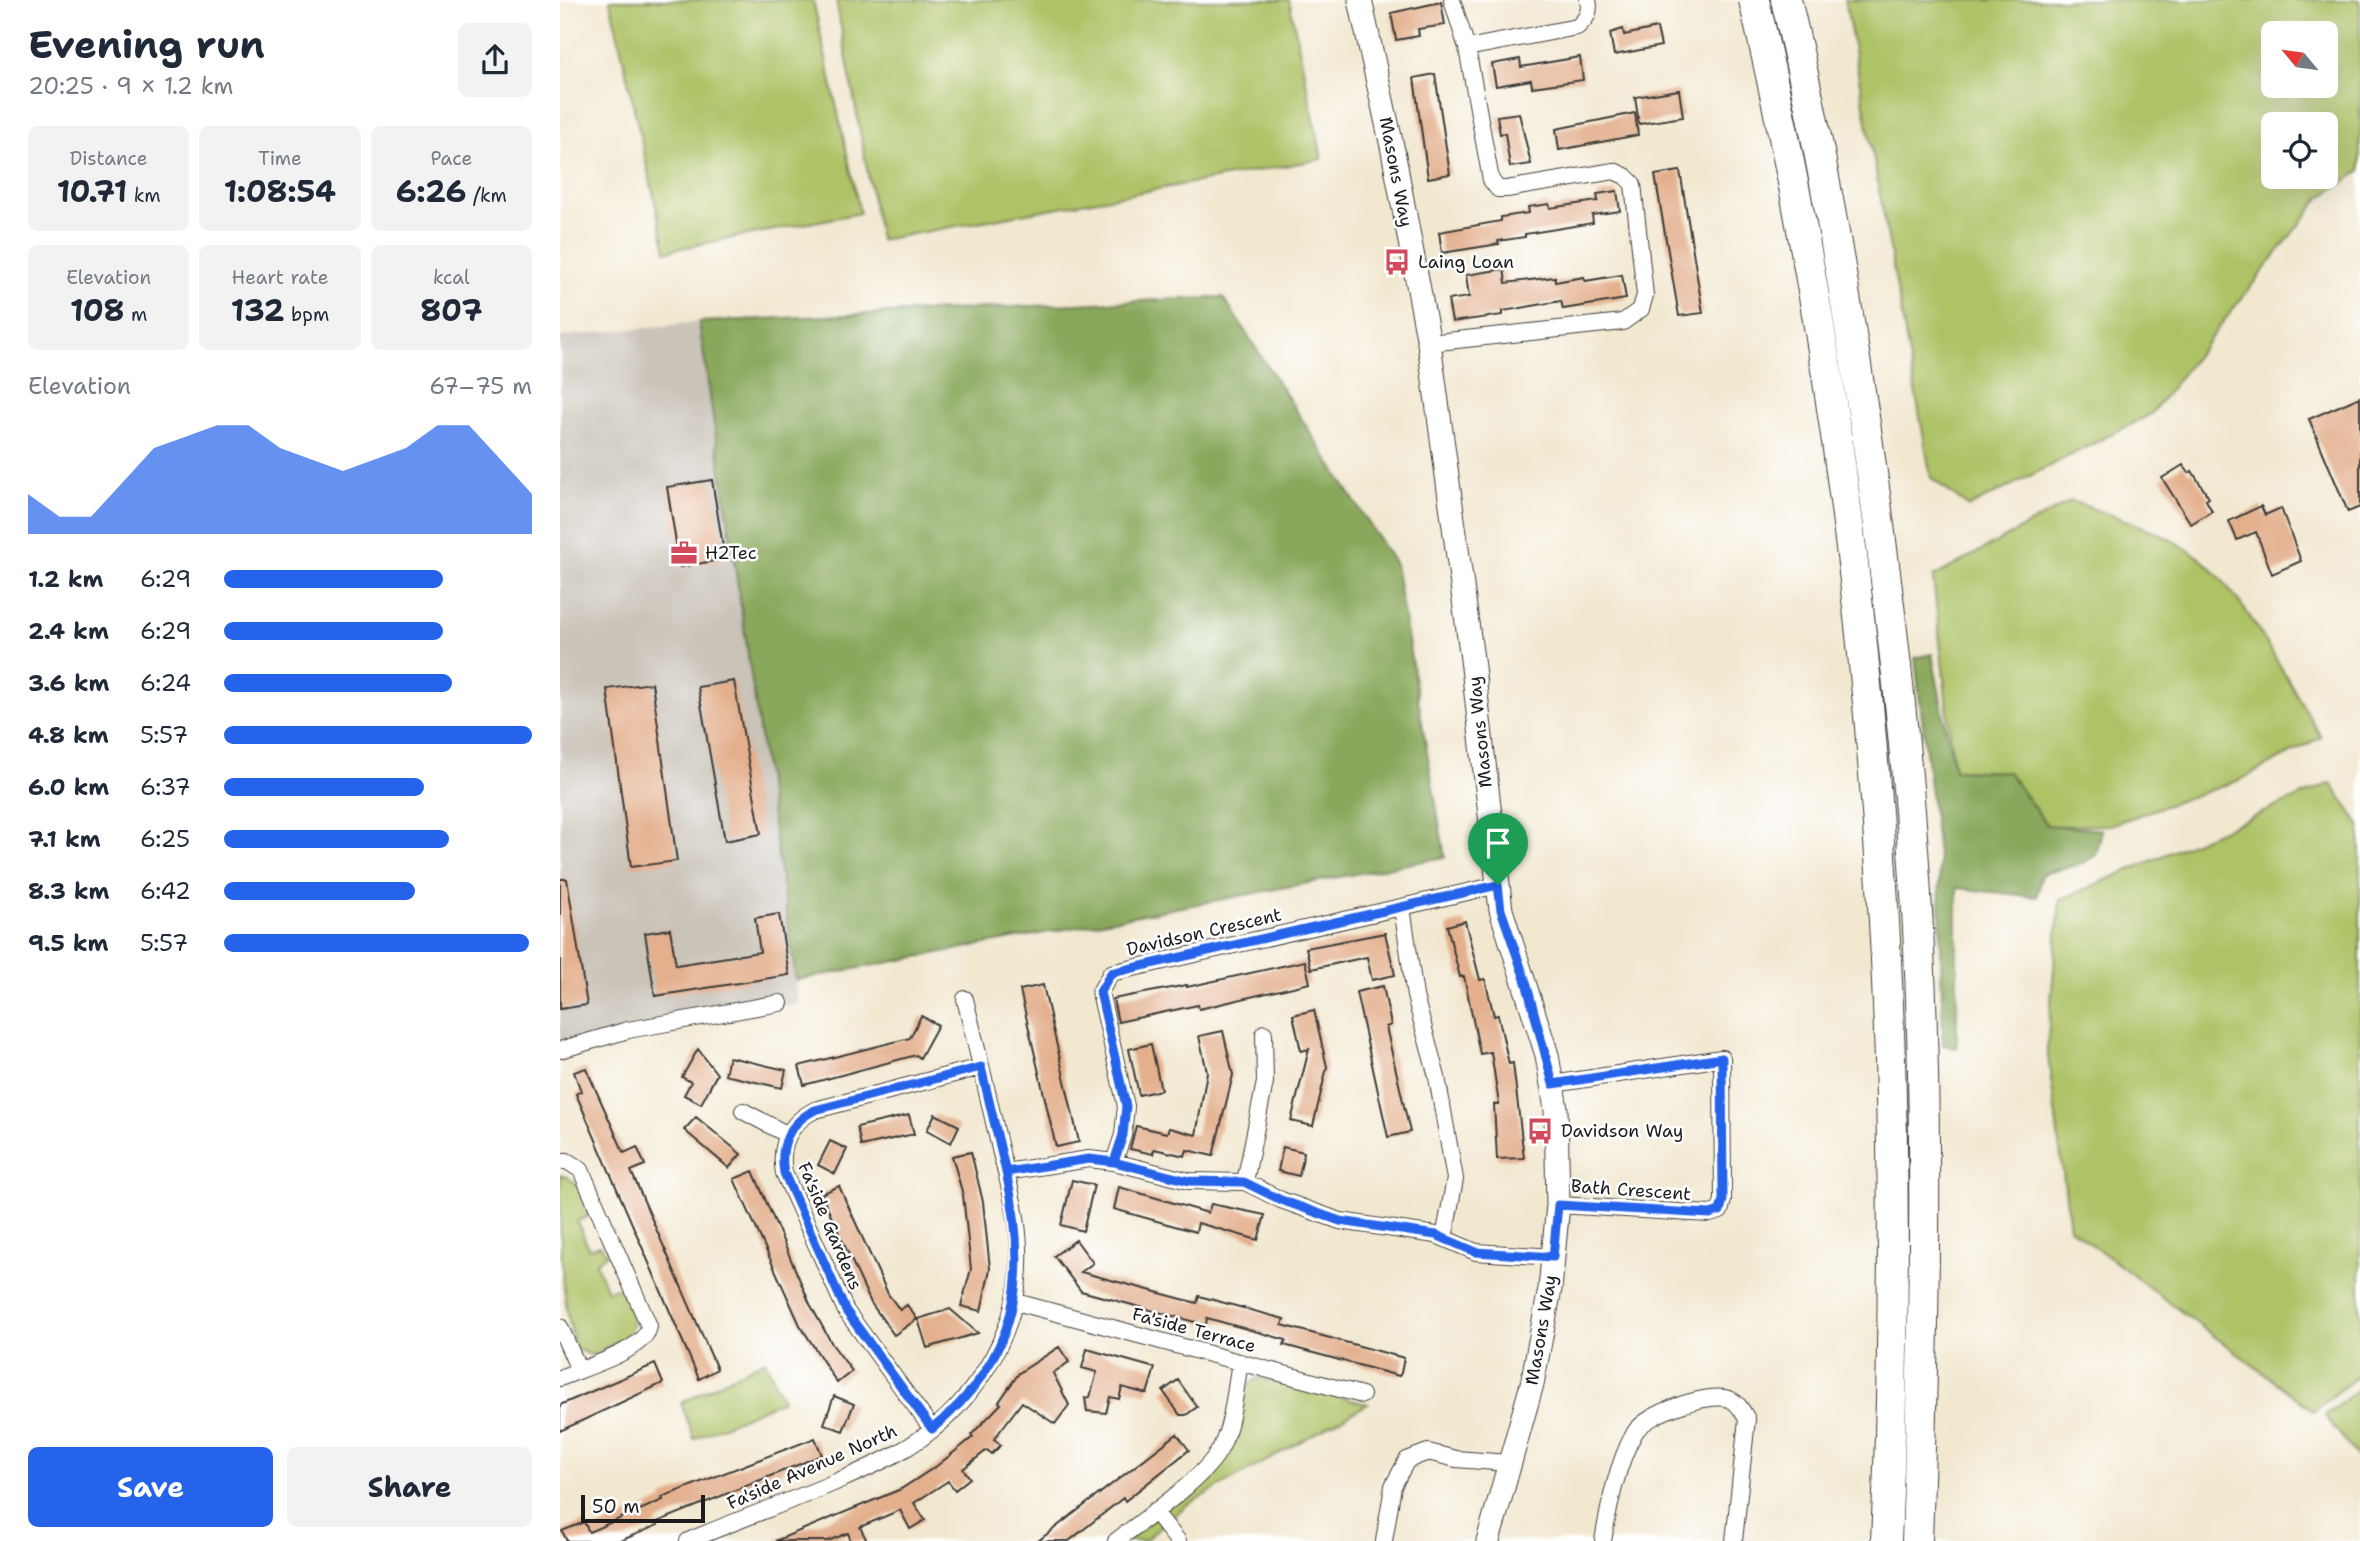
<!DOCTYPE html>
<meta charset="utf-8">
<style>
:root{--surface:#fff;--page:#f2f2f3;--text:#1f2937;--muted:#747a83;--accent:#2563eb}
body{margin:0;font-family:"Shantell Sans",sans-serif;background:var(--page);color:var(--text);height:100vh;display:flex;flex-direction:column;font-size:26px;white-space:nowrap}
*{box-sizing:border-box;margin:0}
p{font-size:23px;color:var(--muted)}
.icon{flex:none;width:38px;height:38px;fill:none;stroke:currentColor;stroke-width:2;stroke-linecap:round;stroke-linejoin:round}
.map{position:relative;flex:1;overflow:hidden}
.drawer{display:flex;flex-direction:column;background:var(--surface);width:560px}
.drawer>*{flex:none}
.needle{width:46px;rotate:299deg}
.fabs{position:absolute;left:1701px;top:21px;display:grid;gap:14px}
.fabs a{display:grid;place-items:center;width:77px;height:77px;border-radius:10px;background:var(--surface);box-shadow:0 7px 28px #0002;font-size:35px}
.scale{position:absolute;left:21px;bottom:18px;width:124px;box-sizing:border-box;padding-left:7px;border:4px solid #1c1c1c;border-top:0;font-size:19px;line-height:24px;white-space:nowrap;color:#1c1c1c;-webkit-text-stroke:5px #fff;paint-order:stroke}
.pin{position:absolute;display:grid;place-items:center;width:60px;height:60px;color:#fff;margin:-72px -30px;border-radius:50% 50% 50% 0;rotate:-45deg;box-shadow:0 0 7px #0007}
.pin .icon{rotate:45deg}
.round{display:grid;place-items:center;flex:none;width:74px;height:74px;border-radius:10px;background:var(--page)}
.summary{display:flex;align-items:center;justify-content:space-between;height:119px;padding:0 28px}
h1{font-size:38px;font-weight:700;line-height:52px}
.metrics{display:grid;grid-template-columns:repeat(3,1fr);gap:10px;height:119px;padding:7px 28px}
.metrics div{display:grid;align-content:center;border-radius:10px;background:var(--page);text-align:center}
.metrics b{font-size:30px;font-weight:700}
.metrics small{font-size:19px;font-weight:400}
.metrics p{font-size:19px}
.chart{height:196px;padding:14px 28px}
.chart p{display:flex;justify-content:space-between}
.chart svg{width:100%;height:126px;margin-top:7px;fill:var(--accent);opacity:.7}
.cta{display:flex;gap:14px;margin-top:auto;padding:14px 28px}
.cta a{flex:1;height:80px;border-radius:10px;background:var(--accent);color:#fff;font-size:28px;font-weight:700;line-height:80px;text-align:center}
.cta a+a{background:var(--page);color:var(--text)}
ul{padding:0 28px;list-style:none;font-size:23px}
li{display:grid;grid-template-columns:112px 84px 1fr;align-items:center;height:52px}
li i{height:18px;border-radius:9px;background:var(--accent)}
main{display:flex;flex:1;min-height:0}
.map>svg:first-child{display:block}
.industrial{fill:#c9c3b8}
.green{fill:#aec266;stroke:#656f41;stroke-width:2;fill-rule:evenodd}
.forest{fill:#8aa85b;stroke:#53623c;stroke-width:2}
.building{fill:#e3af8c}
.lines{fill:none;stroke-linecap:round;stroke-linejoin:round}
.street-casing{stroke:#3c3b37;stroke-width:18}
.secondary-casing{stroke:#3c3b37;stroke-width:25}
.highway-casing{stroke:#3c3b37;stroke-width:32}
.street{stroke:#fff;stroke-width:16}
.secondary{stroke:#fff;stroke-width:23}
.highway{stroke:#fff;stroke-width:30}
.route-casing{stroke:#fff;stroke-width:14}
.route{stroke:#2563eb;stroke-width:9}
.labels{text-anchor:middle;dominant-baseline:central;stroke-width:5;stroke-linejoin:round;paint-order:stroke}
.street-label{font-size:18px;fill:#1c1c1c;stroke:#fff}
.poi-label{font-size:18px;fill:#1c1c1c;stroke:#fff;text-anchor:start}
</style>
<main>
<section class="drawer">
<div class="summary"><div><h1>Evening run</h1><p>20:25 · 9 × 1.2 km</p></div><a class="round"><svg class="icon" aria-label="share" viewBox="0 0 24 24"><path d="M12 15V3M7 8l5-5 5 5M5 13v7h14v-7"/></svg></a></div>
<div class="metrics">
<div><p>Distance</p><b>10.71<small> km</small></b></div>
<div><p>Time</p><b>1:08:54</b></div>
<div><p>Pace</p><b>6:26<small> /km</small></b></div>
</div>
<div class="metrics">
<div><p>Elevation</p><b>108<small> m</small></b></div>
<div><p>Heart rate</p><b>132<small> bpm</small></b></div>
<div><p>kcal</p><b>807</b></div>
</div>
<div class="chart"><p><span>Elevation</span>67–75 m</p>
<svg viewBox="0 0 160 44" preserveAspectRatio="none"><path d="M0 44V30L10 38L20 38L30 26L40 14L50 10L60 6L70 6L80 14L90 18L100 22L110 18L120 14L130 6L140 6L150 18L160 30V44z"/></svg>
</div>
<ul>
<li><b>1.2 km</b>6:29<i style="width:71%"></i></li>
<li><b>2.4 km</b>6:29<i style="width:71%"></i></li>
<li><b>3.6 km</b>6:24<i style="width:74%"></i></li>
<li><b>4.8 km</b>5:57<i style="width:100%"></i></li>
<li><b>6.0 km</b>6:37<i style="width:65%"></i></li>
<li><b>7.1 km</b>6:25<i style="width:73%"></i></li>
<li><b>8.3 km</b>6:42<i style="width:62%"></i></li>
<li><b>9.5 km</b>5:57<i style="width:99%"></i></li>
</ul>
<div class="cta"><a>Save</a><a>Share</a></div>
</section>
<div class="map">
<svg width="1800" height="1541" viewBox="0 0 1800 1541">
<rect width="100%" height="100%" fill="#fff"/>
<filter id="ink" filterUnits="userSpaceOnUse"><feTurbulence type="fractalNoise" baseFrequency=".0143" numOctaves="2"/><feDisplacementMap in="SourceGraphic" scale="14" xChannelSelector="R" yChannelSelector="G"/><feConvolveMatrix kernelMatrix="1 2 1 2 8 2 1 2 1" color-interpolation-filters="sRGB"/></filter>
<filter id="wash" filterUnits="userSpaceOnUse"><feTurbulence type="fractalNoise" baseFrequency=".00686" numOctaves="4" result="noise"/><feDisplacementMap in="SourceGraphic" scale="28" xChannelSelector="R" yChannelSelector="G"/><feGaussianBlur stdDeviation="1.57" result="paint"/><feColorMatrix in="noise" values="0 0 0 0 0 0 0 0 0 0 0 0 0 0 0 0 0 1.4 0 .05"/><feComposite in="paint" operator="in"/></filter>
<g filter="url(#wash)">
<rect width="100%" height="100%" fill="#f2e8d0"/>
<path class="industrial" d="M 139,322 L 238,1003 L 0,1042 L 0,337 Z"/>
<path class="green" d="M 50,0 L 253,0 L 300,213 L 106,251 Z
M 276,0 L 729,0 L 762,159 L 320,240 Z
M 1285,0 L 1800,0 L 1800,171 L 1760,198 L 1591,414 L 1409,507 L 1371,478 ZM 1713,33 L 1766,33 L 1766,86 L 1713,86 ZM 1713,124 L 1766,124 L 1766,177 L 1713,177 Z
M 1511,501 C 1552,516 1597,528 1633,553 C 1682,587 1729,684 1761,737 L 1680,780 L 1550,825 L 1487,826 L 1448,772 L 1394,770 L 1373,577 Z
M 1771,783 L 1800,826 L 1800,1374 L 1754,1411 L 1510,1228 L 1487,1048 L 1500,900 Z
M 0,1175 C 18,1178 22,1196 29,1211 L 27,1217 L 17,1221 L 29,1249 L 40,1245 L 47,1254 L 36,1263 L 47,1291 L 61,1287 C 83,1332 73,1336 31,1355 L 16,1349 C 0,1297 0,1232 0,1175 Z
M 205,1360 L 223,1400 L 134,1439 L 121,1403 Z
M 698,1378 L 808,1404 L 627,1505 L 584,1541 L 567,1541 L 666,1457 L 683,1389 Z
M 1800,1388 L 1800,1460 L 1765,1416 Z"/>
<path class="forest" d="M 663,297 L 835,564 L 885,857 L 236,980 L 139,322 Z
M 1372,654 L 1394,770 L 1448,772 L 1487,825 L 1542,830 L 1536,855 L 1521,864 L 1482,874 L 1477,897 L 1397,888 L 1397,1048 L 1383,1045 L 1379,863 L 1355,658 Z"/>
<g id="blocks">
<path class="building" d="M 881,2 L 885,25 L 858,29 L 859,36 L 836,40 L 831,13 Z
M 1097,28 L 1101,46 L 1054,55 L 1050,33 L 1063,29 L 1064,35 Z
M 1020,57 L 1023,80 L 972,87 L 971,80 L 936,86 L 932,64 L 960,59 L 961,67 Z
M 875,74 L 890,174 L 868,178 L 854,78 Z
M 1119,90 L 1123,117 L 1079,124 L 1075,97 Z
M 959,113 L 971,164 L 950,167 L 945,133 L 940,134 L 937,116 Z
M 1075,113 L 1078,135 L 999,150 L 996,129 Z
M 1120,171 L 1143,313 L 1119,316 L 1095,175 Z
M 1057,191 L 1060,211 L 1032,215 L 1033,223 L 965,234 L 965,237 L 938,241 L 939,244 L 882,253 L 879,232 L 941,221 L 941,217 L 969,213 L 968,207 L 989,204 L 990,208 L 1038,201 L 1037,194 Z
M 944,269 L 946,283 L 995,277 L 995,282 L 1024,277 L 1025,281 L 1062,275 L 1066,299 L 1003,309 L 1001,301 L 943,311 L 943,315 L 892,322 L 888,300 L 909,297 L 906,275 Z
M 1800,397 L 1800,507 L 1788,512 L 1749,419 Z
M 1623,465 L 1629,473 L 1632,471 L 1649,498 L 1646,500 L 1652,511 L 1631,524 L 1602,478 Z
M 152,480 L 165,559 L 120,567 L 107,487 Z
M 1701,506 L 1705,515 L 1721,508 L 1741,561 L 1712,574 L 1696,532 L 1677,540 L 1669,521 Z
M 174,681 L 201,834 L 165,841 L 138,687 Z
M 92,683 L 117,861 L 71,867 L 47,689 Z
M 0,879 L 7,879 L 27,1005 L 0,1009 Z
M 219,914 L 229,975 L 95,996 L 85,933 L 110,929 L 116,965 L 200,952 L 195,918 Z
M 905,921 L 920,980 L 925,979 L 934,1016 L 938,1015 L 949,1064 L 953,1063 L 964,1158 L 937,1159 L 934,1104 L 939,1104 L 931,1052 L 920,1054 L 904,976 L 900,977 L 887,926 Z
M 825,933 L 835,975 L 812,980 L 807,957 L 751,969 L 746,948 Z
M 745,961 L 750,983 L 639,1009 L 638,1005 L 558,1022 L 553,999 L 627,985 L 627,987 Z
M 483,985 L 519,1142 L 496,1147 L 460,990 Z
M 823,986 L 831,1025 L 826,1027 L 850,1132 L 828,1137 L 796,992 Z
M 754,1010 L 767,1067 L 753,1126 L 731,1121 L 749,1049 L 741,1051 L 733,1015 Z
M 361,1016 L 378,1025 L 360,1058 L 356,1055 L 244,1085 L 239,1066 L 350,1038 Z
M 663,1031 L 673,1075 L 653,1156 L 627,1150 L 625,1156 L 594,1149 L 593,1154 L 570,1149 L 576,1126 L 607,1133 L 609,1128 L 636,1135 L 647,1072 L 639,1036 Z
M 591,1044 L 601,1090 L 579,1095 L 569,1049 Z
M 138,1049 L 157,1074 L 141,1104 L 124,1095 L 131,1082 L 122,1077 Z
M 169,1057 L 226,1070 L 222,1088 L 165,1075 Z
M 26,1068 L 64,1153 L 77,1147 L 85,1165 L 71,1171 L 157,1369 L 139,1379 L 16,1094 L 21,1091 L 14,1072 Z
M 375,1114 L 399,1126 L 391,1143 L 367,1130 Z
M 349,1115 L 354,1134 L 301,1146 L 297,1127 Z
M 136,1117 L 181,1154 L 169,1168 L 124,1130 Z
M 270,1141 L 287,1149 L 275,1174 L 258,1165 Z
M 723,1147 L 744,1152 L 739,1176 L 718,1171 Z
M 411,1152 L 423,1202 L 430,1269 L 421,1311 L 401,1306 L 411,1269 L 403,1195 L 392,1156 Z
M 193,1171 L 250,1304 L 272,1344 L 292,1371 L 277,1383 L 240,1325 L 174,1179 Z
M 512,1180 L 534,1185 L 523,1231 L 501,1225 Z
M 279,1186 L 328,1294 L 340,1310 L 347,1305 L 357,1319 L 334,1335 L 311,1303 L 261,1194 Z
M 559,1187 L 648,1213 L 651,1204 L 705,1215 L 698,1240 L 638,1223 L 636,1232 L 554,1209 Z
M 516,1240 L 533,1263 L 521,1272 L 637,1303 L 639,1296 L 724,1319 L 722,1325 L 844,1358 L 841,1373 L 839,1376 L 724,1345 L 726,1340 L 647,1318 L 646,1325 L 521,1291 L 494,1256 Z
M 390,1309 L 418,1333 L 367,1348 L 358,1319 Z
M 499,1347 L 509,1362 L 493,1373 L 509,1405 L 495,1424 L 462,1402 L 434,1439 L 441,1445 L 432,1454 L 427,1450 L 403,1469 L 410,1478 L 395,1490 L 388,1481 L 354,1503 L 365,1520 L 350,1529 L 340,1510 L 300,1527 L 307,1541 L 291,1541 L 288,1533 L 268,1541 L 215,1541 L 341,1489 L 378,1465 L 413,1437 L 411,1435 L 441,1404 L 439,1402 L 459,1373 Z
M 527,1349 L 595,1368 L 587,1394 L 562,1387 L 559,1399 L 550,1397 L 546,1413 L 527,1411 L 525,1398 L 530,1397 L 537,1372 L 522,1368 Z
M 95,1364 L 103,1383 L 0,1431 L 0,1405 Z
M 618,1380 L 637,1407 L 626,1415 L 620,1415 L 603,1391 Z
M 274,1396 L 294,1404 L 283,1431 L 264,1424 Z
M 617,1434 L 629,1450 L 565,1501 L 563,1498 L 509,1541 L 478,1541 Z
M 255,1438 L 262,1455 L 97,1522 L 98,1525 L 60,1541 L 7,1541 L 2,1531 L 24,1522 L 29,1532 L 103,1500 L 102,1497 Z"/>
</g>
</g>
<g filter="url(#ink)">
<use href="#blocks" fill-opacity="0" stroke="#3c3b37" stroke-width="2"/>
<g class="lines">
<g class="street-casing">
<path id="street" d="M 907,48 L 1017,27 C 1026,19 1031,13 1028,0
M 869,343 L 1063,322 L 1081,309 L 1085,295 L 1073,184 L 1065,176 L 1054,171 L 947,189 L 938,189 L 931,180 L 907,48 L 892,0
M 842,907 L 855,996 L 877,1077 L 895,1179 L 884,1238
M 0,1050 L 68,1030 L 220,1003
M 993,1084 L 1162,1058 L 1163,1200 L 1160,1211 L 1150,1214 L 998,1205
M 183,1111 L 228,1135
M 0,1161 L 7,1161 L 21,1170 L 89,1326 C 86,1351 22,1368 0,1378
M 554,1162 L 563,1135 L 566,1106 L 540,992 L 551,973 L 938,885
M 446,1172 L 529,1159 L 554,1162 L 629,1181 L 685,1182 L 721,1200 L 780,1221 L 876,1235 L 916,1252 L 993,1257
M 685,1182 L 705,1082 L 704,1033
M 456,1302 L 802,1395
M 0,1327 L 19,1370
M 372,1429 L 286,1311 L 224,1173 C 219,1145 229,1123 255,1110 L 421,1067
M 594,1511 L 618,1541
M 128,1541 C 196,1512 268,1489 334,1455 C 409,1415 463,1334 459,1248 C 458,1214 448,1181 440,1149 C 429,1099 417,1049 405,999
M 556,1541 C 584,1519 647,1477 661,1447 C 673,1423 675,1390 680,1362
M 824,1541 L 833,1486 L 847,1460 L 868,1452 L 896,1459 L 949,1463
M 1043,1541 C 1049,1506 1057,1463 1075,1432 C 1087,1413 1148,1392 1169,1399 C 1179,1403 1182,1411 1187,1419 L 1174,1541"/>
</g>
<g class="secondary-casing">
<path id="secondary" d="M 800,0 L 833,151 L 869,343 L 912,659 L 941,910 L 987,1055 L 996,1109 L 998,1205 L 990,1289 L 972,1384 L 928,1541"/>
</g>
<g class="highway-casing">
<path id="highway" d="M 1194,0 C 1312,504 1350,1024 1326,1541
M 1226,0 C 1261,144 1285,291 1307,437 C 1331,607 1351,777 1359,949 C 1368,1146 1364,1343 1357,1541"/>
</g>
<use href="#street" class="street"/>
<use href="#secondary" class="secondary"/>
<use href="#highway" class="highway"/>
</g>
</g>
<g class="lines" filter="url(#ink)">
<g class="route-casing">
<path id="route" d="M 938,885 L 551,973 L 540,992 L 566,1106 L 563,1135 L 554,1162 L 529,1159 L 446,1172 C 470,1277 459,1358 372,1429 L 286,1311 L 224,1173 C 219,1145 229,1123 255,1110 L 421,1067 L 446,1172 L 529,1159 L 554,1162 L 629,1181 L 684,1182 L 721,1200 L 780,1221 L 876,1235 L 916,1252 L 993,1257 L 998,1205 L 1150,1214 L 1160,1211 L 1163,1200 L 1162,1058 L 993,1084 L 966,982 L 941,910 L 938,885"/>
</g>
<use href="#route" class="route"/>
</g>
<defs>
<g id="bus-bare" transform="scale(2.1)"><path d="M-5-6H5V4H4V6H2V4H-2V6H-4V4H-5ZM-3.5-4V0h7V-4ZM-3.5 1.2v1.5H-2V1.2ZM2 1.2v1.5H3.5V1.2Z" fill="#d1495b" stroke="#fff" stroke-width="2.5" paint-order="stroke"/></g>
<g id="office-bare" transform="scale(2.1)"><path d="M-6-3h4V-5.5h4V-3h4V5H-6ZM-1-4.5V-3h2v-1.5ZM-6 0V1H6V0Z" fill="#d1495b" stroke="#fff" stroke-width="2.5" paint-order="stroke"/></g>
</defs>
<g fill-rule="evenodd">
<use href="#bus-bare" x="837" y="262"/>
<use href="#office-bare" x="124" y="553"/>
<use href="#bus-bare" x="980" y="1131"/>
</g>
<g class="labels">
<g class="street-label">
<text transform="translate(836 172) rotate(79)">Masons Way</text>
<text transform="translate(920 732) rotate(-96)">Masons Way</text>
<text transform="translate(644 932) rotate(-13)">Davidson Crescent</text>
<text transform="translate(1071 1190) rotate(4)">Bath Crescent</text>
<text transform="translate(270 1226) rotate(67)">Fa'side Gardens</text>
<text transform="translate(634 1330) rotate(15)">Fa'side Terrace</text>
<text transform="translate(981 1330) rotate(-80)">Masons Way</text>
<text transform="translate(252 1467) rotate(-24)">Fa'side Avenue North</text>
</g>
<g class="poi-label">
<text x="858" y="262">Laing Loan</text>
<text x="145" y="553">H2Tec</text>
<text x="1001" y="1131">Davidson Way</text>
</g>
</g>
</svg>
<div class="fabs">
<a><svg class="needle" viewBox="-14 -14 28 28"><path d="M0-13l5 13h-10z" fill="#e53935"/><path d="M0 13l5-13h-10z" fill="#747a83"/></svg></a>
<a><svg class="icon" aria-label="locate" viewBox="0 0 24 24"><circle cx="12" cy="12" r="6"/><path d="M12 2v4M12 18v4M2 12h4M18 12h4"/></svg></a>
</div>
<div class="scale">50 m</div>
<div class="pin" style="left:938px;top:885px;background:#1e9e55"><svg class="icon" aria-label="arrive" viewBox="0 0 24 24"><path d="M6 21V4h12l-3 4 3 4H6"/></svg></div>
</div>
</main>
